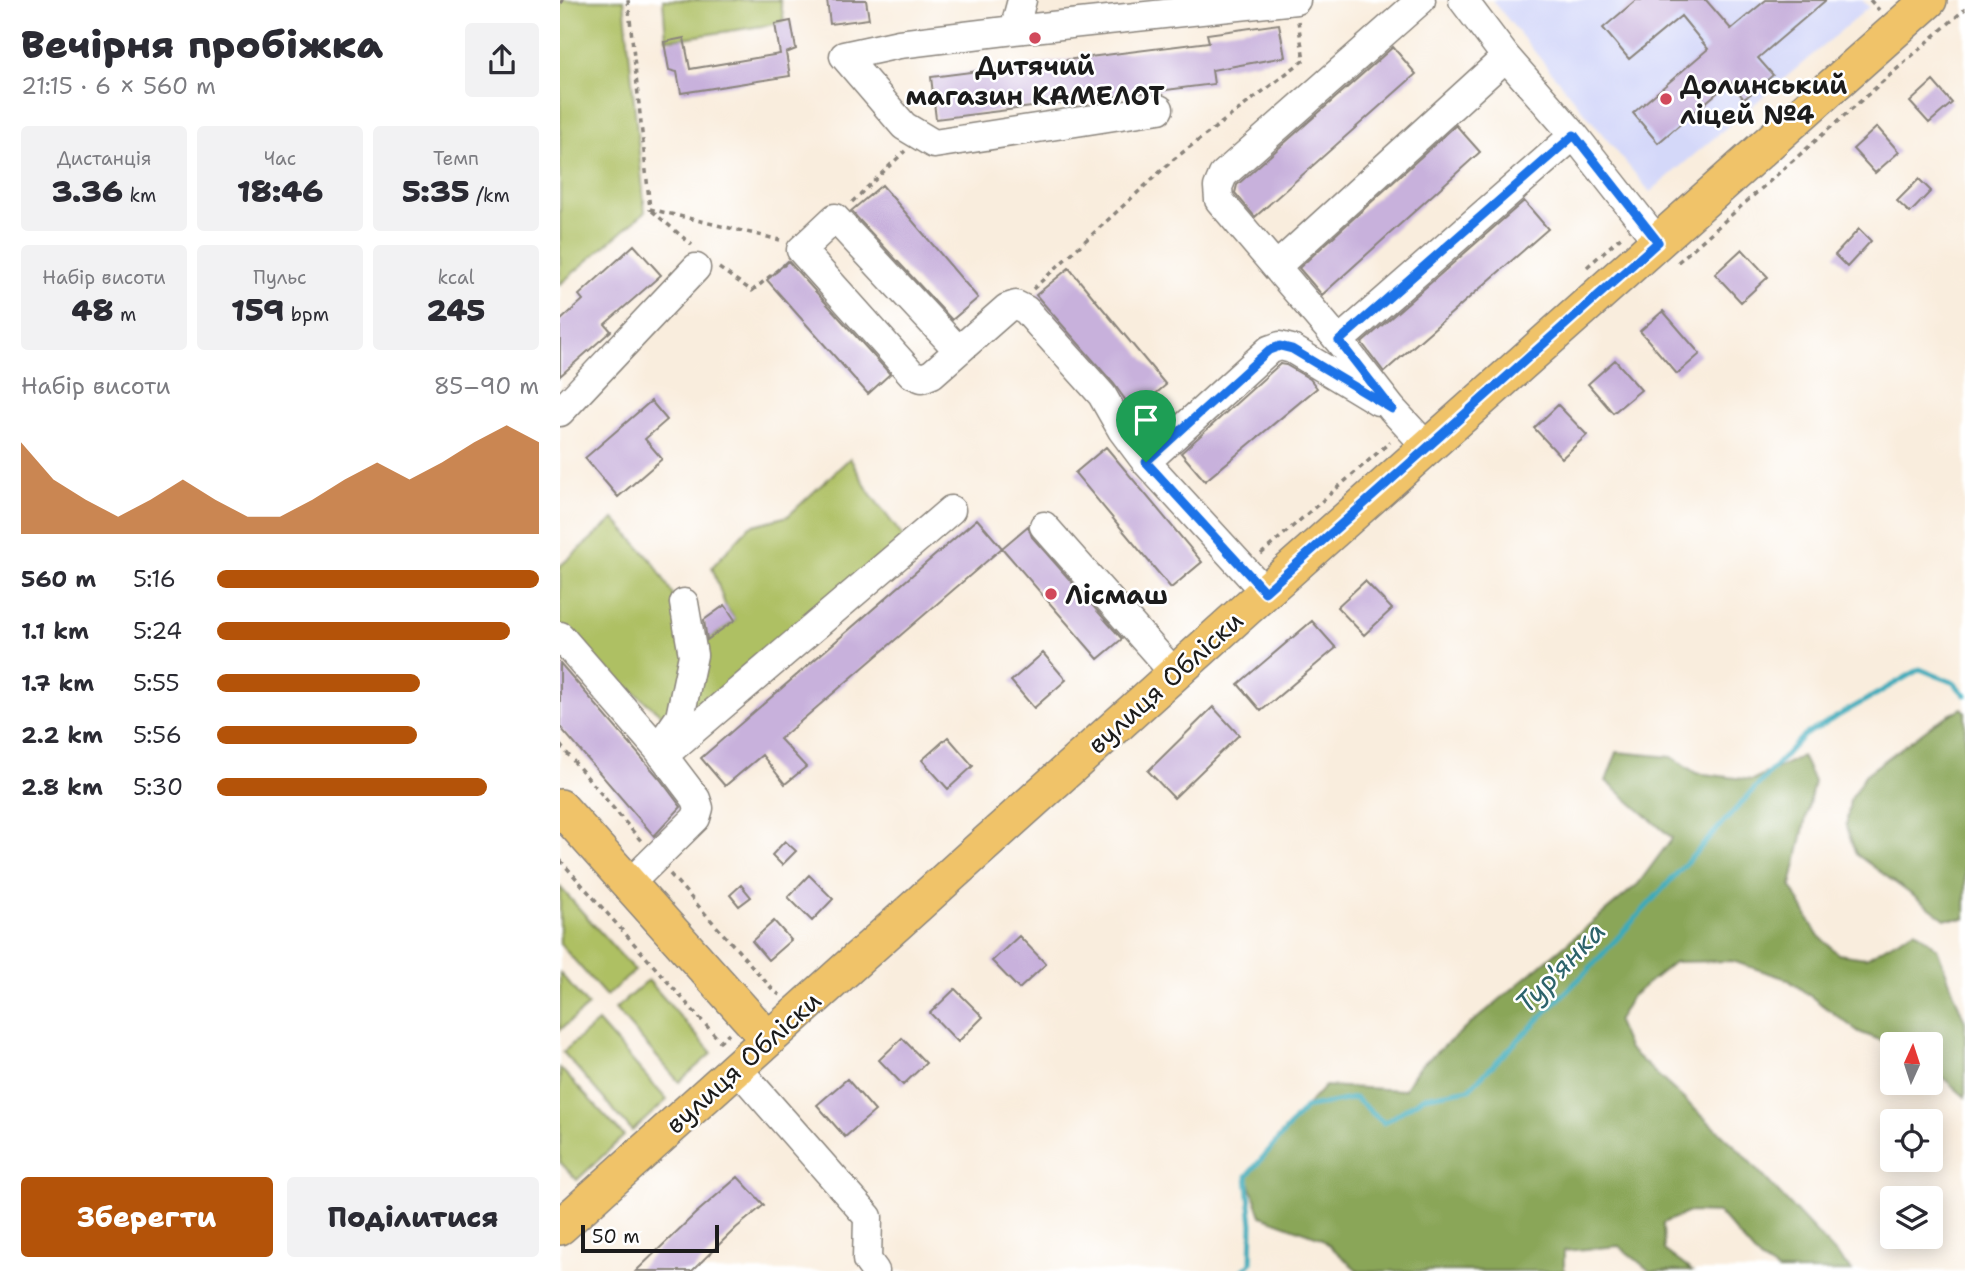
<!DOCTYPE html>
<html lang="uk">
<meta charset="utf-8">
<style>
:root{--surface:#fff;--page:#f2f2f3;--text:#2b2b33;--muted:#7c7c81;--accent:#b45309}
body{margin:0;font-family:"Shantell Sans",sans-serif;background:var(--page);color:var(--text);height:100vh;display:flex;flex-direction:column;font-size:26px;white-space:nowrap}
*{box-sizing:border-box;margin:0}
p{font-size:23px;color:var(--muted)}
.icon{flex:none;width:38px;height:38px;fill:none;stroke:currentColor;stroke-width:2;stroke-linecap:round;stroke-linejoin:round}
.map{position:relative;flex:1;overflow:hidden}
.drawer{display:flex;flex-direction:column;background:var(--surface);width:560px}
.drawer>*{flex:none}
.needle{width:46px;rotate:3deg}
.buttons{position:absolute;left:1320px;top:1032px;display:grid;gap:14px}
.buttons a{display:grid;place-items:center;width:63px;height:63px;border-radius:7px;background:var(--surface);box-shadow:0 4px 18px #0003;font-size:35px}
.scale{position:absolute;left:21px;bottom:18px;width:138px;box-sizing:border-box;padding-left:7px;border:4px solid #1c1c1c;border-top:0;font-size:19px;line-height:24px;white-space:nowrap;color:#1c1c1c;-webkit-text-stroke:5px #fff;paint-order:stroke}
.pin{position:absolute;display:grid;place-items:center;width:60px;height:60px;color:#fff;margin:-72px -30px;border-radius:50% 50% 50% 0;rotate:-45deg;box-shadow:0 0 7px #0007}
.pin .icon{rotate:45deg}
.round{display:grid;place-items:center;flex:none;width:74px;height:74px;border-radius:7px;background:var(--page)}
.overview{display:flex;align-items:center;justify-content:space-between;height:119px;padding:0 21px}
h1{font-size:38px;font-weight:800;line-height:52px}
.stats{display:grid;grid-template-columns:repeat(3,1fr);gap:10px;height:119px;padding:7px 21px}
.stats div{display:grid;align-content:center;border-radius:7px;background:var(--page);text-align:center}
.stats b{font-size:30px;font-weight:800}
.stats small{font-size:19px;font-weight:400}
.stats p{font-size:19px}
.chart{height:196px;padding:14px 21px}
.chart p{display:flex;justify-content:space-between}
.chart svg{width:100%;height:126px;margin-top:7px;fill:var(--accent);opacity:.7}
.primary-button{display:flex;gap:14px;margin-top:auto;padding:14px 21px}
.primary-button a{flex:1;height:80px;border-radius:7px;background:var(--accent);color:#fff;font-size:28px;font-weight:800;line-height:80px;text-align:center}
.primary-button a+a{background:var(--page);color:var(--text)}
ul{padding:0 21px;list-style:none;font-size:23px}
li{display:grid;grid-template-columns:112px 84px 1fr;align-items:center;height:52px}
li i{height:18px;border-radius:9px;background:var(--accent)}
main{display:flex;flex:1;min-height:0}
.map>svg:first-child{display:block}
.built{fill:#d4d8f9}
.green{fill:#aec063;stroke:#656e40;stroke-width:2}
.forest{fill:#8aa659;stroke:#53613a;stroke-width:2}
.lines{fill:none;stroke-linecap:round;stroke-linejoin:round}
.stream{stroke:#3baaba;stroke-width:5}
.building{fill:#c8b1dc}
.minor-casing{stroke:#8a847c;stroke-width:31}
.major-casing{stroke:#8a847c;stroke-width:38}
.path{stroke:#8a847c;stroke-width:3.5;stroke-dasharray:5 5;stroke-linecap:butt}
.minor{stroke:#fff;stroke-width:28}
.major{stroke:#f0c369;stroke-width:35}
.route-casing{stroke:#fff;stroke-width:14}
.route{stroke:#1a73e8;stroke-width:9}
.poi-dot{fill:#d1495b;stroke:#fff;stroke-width:2.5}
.labels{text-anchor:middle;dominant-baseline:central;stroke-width:5;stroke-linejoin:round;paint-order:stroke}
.poi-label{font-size:26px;font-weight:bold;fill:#1c1c1c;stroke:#fff;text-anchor:start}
.street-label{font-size:26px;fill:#1c1c1c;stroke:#fff}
.water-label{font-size:28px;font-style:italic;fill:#2c636b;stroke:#fff}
</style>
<main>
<section class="drawer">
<div class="overview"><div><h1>Вечірня пробіжка</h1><p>21:15 · 6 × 560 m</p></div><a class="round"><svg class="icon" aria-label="share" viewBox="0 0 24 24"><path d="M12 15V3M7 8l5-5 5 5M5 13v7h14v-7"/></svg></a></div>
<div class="stats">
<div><p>Дистанція</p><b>3.36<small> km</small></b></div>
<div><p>Час</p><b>18:46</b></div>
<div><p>Темп</p><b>5:35<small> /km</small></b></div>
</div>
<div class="stats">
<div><p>Набір висоти</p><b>48<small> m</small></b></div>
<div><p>Пульс</p><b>159<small> bpm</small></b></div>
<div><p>kcal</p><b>245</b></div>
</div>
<div class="chart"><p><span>Набір висоти</span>85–90 m</p>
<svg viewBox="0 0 160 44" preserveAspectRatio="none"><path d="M0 44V12L10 25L20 32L30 38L40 32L50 25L60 32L70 38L80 38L90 32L100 25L110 19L120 25L130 19L140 12L150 6L160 12V44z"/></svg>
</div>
<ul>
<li><b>560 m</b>5:16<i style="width:100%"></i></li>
<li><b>1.1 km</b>5:24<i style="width:91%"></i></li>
<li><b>1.7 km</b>5:55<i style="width:63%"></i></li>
<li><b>2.2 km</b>5:56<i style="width:62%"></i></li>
<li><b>2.8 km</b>5:30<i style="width:84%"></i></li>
</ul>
<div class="primary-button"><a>Зберегти</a><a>Поділитися</a></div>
</section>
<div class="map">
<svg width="1405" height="1271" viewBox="0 0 1405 1271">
<rect width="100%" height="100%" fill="#fff"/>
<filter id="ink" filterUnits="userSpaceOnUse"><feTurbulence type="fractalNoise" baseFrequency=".0143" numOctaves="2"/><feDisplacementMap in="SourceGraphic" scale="14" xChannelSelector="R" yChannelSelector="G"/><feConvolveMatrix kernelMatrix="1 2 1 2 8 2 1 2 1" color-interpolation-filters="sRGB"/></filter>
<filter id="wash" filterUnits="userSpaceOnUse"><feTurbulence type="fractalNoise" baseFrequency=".00686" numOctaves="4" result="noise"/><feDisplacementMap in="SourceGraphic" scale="28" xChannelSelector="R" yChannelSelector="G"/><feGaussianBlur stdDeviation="1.57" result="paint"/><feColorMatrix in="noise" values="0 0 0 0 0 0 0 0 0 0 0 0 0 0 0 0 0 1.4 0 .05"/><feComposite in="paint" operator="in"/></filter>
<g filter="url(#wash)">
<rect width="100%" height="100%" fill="#f9eddd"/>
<path class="built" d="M 932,0 L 1302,0 L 1309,7 L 1090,192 Z"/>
<path class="green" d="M 0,0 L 64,0 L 85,212 L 0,284 Z
M 103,0 L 220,0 L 224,20 L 215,24 L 124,38 L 106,39 Z
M 290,458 L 309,492 L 350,546 L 103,756 L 106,719 L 68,687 L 42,684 L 0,636 L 0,566 L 54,519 L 94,563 L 124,613 L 133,654 L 146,640 L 175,620 L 165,605 L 152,567 L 190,526 L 228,516 Z
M 0,887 L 75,971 L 46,996 L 0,944 Z
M 0,973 L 28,1006 L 0,1030 Z
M 88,980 L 152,1053 L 119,1082 L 55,1009 Z
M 38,1022 L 107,1100 L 72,1131 L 3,1052 Z
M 0,1068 L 64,1136 L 17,1180 L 0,1162 Z"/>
<path class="forest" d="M 1402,708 L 1405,711 L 1405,919 L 1385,919 L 1296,854 L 1286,827 L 1290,800 L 1305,775 L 1376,722 Z
M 1057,752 L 1112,757 L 1136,773 L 1192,780 L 1242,756 L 1254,781 L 1231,886 L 1257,934 L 1278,954 L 1306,958 L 1355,930 L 1377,948 L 1405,1022 L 1405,1097 L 1370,1066 L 1370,1045 L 1333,1045 L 1299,1032 L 1227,979 L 1172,961 L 1114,962 L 1071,997 L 1057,1022 L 1068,1048 L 1175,1146 L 1292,1271 L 1218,1271 L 1200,1260 L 1159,1213 L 1129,1212 L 1103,1223 L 1104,1250 L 1132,1271 L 1090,1271 L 1059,1246 L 1004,1251 L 1004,1271 L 798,1271 L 761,1238 L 701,1216 L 687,1176 L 720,1135 L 765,1086 L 844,1090 L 859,1067 L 1078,884 L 1112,838 L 1046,781 Z"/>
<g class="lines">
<path class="stream" d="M 682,1271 L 691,1263 L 692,1224 L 687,1176 L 745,1108 L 795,1098 L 824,1123 L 864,1097 L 909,1089 L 1029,969 L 1243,736 L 1360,669 L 1394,683 L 1405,695"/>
</g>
<g id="blocks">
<path class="building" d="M 267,0 L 306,0 L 309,19 L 270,24 Z
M 1076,0 L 1146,0 L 1171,29 L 1206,0 L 1266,0 L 1198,58 L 1213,75 L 1198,88 L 1184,99 L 1170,82 L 1098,143 L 1073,113 L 1148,49 L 1121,16 L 1069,59 L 1043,28 Z
M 231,21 L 236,49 L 226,53 L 230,76 L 121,93 L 117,72 L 109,70 L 104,42 L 124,38 L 130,69 L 220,54 L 215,24 Z
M 719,24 L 725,57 L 652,70 L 654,84 L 376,119 L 371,77 L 649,42 L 647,34 Z
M 833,47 L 856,74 L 695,217 L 675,193 L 677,185 Z
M 1373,81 L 1392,103 L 1369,123 L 1350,102 Z
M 896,125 L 920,152 L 762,295 L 739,268 Z
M 1317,127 L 1339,152 L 1315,173 L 1293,149 Z
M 1359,179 L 1371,191 L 1350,213 L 1337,201 Z
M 322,185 L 418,298 L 392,320 L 291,211 Z
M 964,201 L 988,229 L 824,372 L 802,343 Z
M 1299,229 L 1311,241 L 1287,267 L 1275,255 Z
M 74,245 L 101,275 L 45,324 L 51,331 L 0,376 L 0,321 L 23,300 L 19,295 Z
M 1182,249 L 1208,277 L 1181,302 L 1155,274 Z
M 228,261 L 330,374 L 308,394 L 207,280 Z
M 509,268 L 606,385 L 574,412 L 554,384 L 476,295 Z
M 1103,311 L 1140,354 L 1117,374 L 1080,331 Z
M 1055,360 L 1081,390 L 1053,413 L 1028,384 Z
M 720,364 L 726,365 L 750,379 L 757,388 L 645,481 L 621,453 Z
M 91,401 L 107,420 L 85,439 L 102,459 L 58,497 L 25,458 Z
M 998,405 L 1027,435 L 1002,458 L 974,428 Z
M 546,447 L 642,562 L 611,588 L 515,473 Z
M 417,519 L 442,548 L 220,739 L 246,767 L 225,784 L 202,755 L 165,786 L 141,758 Z
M 468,526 L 472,537 L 562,639 L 538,659 L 442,548 Z
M 805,581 L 832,609 L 804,635 L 777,607 Z
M 165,605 L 175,620 L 147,640 L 144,620 Z
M 752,621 L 776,648 L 701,711 L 678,684 Z
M 483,653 L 506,680 L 474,708 L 451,681 Z
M 0,663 L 100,779 L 121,807 L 94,836 L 0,727 Z
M 653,707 L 679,735 L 614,798 L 588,771 Z
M 388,737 L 413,766 L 388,789 L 362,760 Z
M 225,841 L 236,851 L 222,865 L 212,855 Z
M 249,875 L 273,899 L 252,921 L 228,897 Z
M 181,885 L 191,897 L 179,906 L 170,895 Z
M 214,921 L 231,940 L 208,960 L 192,941 Z
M 459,936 L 486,964 L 459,989 L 432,961 Z
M 395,989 L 423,1017 L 398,1042 L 370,1013 Z
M 342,1038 L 366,1063 L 343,1085 L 319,1060 Z
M 287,1079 L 315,1111 L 285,1137 L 257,1105 Z
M 178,1177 L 204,1205 L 176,1228 L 132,1271 L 76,1271 L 135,1214 Z"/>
</g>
</g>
<g filter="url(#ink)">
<use href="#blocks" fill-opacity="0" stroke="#8a847c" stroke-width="2"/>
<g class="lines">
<g class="minor-casing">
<path id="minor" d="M 462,0 L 454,30 L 736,0
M 903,0 L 946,57 L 1014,135 L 1098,242
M 454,30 L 339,44 L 284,56 L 344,126 L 374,144 L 599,109
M 717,266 L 946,57
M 779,341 L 659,200 L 658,187 L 663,175 L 861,0
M 398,350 L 275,218 L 241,250 L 352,374 L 362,378 L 372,374 L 447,308 L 456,305 L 466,310 L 542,395 L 562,430 L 586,462 L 705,592
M 0,412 L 136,268
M 868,448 L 832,409 L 779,341 L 1014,135
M 586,462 L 709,350 L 720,346 L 732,349 L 818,401
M 484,526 L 615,674
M 0,636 L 98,749 L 136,799 L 139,808 L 136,818 L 68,885
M 99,747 L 120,717 L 133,655 L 124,603
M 103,756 L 391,510
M 177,1068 L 308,1217 L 307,1260 L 315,1271"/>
</g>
<g class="major-casing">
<path id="major" d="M 0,807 L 208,1039
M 0,1227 L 705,592 L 1369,0"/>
</g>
<path class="path" d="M 68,0 L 90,209 L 220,240
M 1310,0 L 1319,10
M 1,3 L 3,0
M 292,202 L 345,151
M 92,211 L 132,245
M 1118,262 L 1405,9
M 1027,267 L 1063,235
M 159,268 L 192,291 L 225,264
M 473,289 L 614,159 L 744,60 L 738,21
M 701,554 L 830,442
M 0,745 L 82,842
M 0,860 L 160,1041 L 169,1033
M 110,874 L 214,991 L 220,995"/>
<use href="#minor" class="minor"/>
<use href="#major" class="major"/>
</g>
</g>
<g class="lines" filter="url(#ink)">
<g class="route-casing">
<path id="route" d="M 1014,135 L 1098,242 L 705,592 L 586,462 L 709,350 L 720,346 L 732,349 L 832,409 L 779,341 Z"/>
</g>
<use href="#route" class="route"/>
</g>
<g class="poi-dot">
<circle cx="475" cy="38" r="7"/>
<circle cx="1106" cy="99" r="7"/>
<circle cx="491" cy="594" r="7"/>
</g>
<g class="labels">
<g class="poi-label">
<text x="475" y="65" text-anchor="middle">Дитячий<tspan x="475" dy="30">магазин КАМЕЛОТ</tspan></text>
<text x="1120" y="84">Долинський<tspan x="1120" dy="30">ліцей №4</tspan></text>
<text x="505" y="594">Лісмаш</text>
</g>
<g class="street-label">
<text transform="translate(605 682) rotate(-42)">вулиця Обліски</text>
<text transform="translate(183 1062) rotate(-42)">вулиця Обліски</text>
</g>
<g class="water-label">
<text transform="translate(1000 967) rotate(-46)">Тур'янка</text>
</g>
</g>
</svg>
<div class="buttons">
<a><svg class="needle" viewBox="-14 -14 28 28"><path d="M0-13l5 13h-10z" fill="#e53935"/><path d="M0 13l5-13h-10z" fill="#7c7c81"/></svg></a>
<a><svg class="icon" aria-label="locate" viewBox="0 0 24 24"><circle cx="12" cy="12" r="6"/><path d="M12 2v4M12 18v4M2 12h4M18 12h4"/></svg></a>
<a><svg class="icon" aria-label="layers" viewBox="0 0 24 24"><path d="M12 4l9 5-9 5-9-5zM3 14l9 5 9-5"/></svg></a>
</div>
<div class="scale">50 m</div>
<div class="pin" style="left:586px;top:462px;background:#1e9e55"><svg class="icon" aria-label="arrive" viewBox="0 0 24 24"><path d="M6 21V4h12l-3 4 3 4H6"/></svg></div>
</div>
</main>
